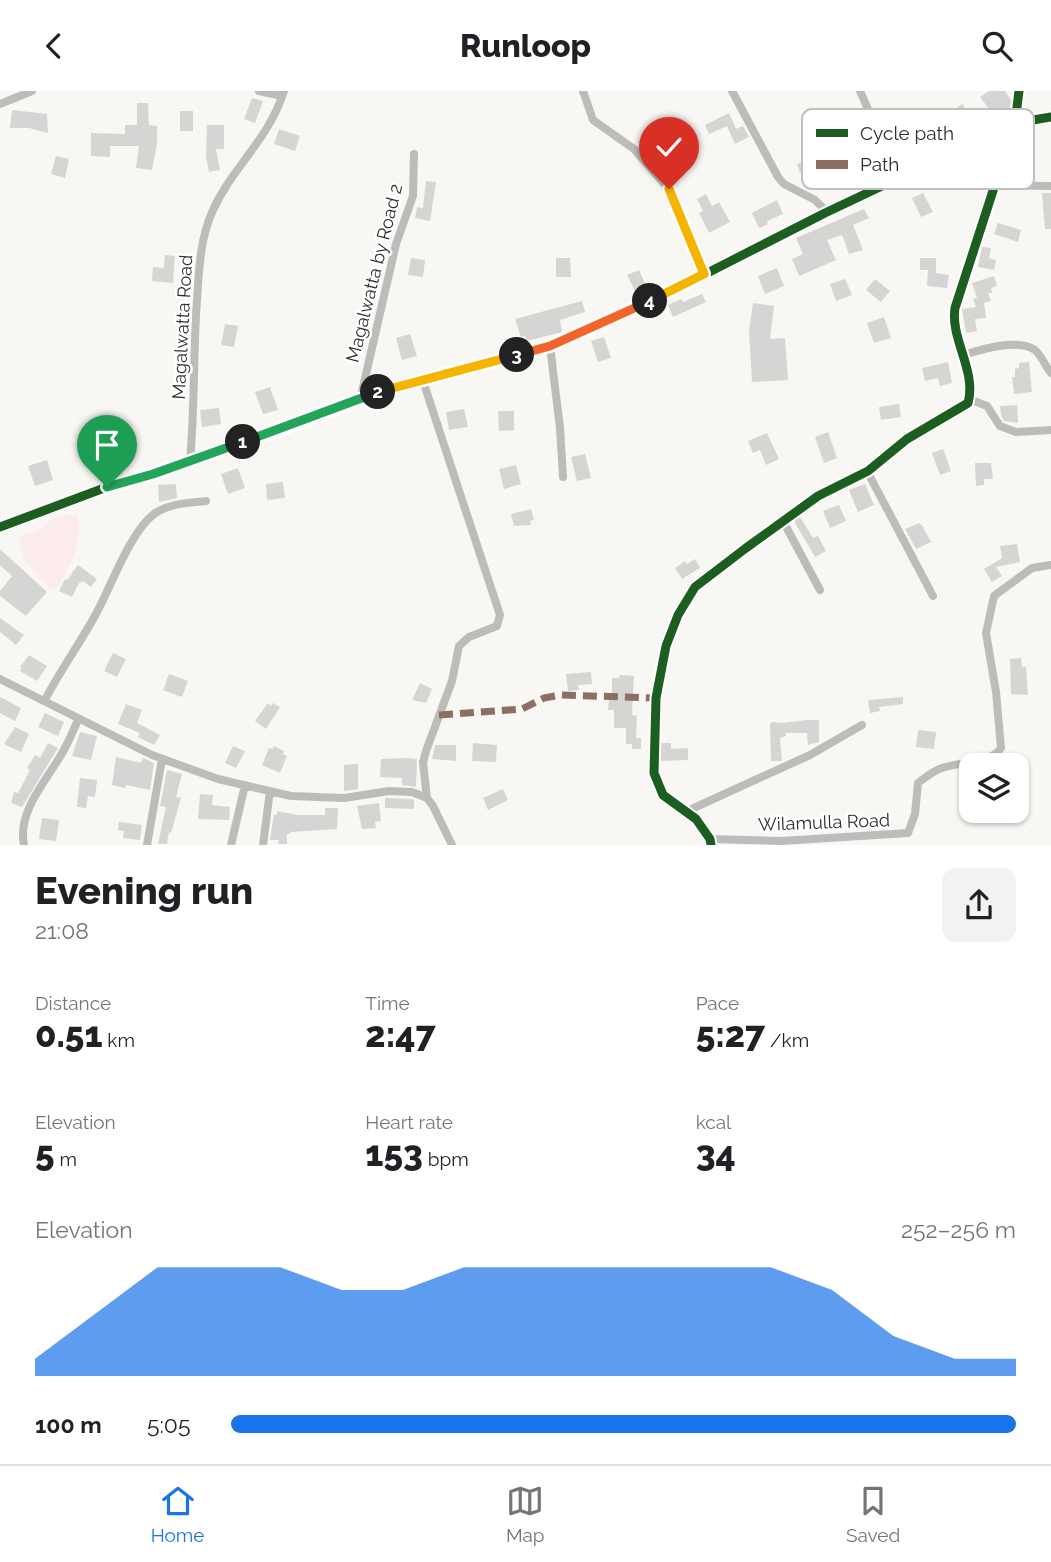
<!DOCTYPE html>
<meta charset="utf-8">
<style>
:root{--surface:#fff;--page:#f2f2f2;--text:#202124;--muted:#757577;--line:#e0e0e0;--accent:#1a73e8}
body{margin:0;font-family:Raleway,sans-serif;background:var(--page);color:var(--text);height:100vh;display:flex;flex-direction:column;font-size:26px;white-space:nowrap}
*{box-sizing:border-box;margin:0}
p{font-size:23px;color:var(--muted)}
.icon{flex:none;width:38px;height:38px;fill:none;stroke:currentColor;stroke-width:2;stroke-linecap:round;stroke-linejoin:round}
.map{position:relative;height:754px;overflow:hidden}
.drawer{display:flex;flex-direction:column;background:var(--surface);flex:1}
.drawer>*{flex:none}
.buttons{position:absolute;left:959px;top:662px;display:grid;gap:14px}
.buttons a{display:grid;place-items:center;width:70px;height:70px;border-radius:14px;background:var(--surface);box-shadow:0 2px 5px #0004;font-size:35px}
.pin{position:absolute;display:grid;place-items:center;width:60px;height:60px;color:#fff;margin:-72px -30px;border-radius:50% 50% 50% 0;rotate:-45deg;box-shadow:0 0 7px #0007}
.pin .icon{rotate:45deg}
.km{position:absolute;width:35px;height:35px;margin:-18px;border-radius:50%;background:#222;color:#fff;font-size:19px;line-height:35px;text-align:center}
.round{display:grid;place-items:center;flex:none;width:74px;height:74px;border-radius:14px;background:var(--page)}
.head{display:flex;align-items:center;justify-content:space-between;height:119px;padding:0 35px}
h1{font-size:38px;font-weight:800;line-height:52px}
.metrics{display:grid;grid-template-columns:repeat(3,1fr);gap:10px;height:119px;padding:7px 35px}
.metrics div{display:grid;align-content:center}
.metrics b{font-size:35px;font-weight:800}
.metrics small{font-size:19px;font-weight:400}
.metrics p{font-size:19px}
.chart{height:196px;padding:14px 35px}
.chart p{display:flex;justify-content:space-between}
.chart svg{width:100%;height:126px;margin-top:7px;fill:var(--accent);opacity:.7}
ul{padding:0 35px;list-style:none;font-size:23px}
li{display:grid;grid-template-columns:112px 84px 1fr;align-items:center;height:52px}
li i{height:18px;border-radius:9px;background:var(--accent)}
header{display:flex;justify-content:space-between;align-items:center;height:91px;padding:0 35px;background:var(--surface);font-size:32px;font-weight:800}
.tab-bar{display:flex;justify-content:space-around;align-items:center;height:98px;border-top:2px solid var(--line);background:var(--surface);font-size:19px;color:var(--muted)}
.tab-bar a{display:grid;justify-items:center;gap:4px}
.tab-bar .active{color:var(--accent)}
.map>svg:first-child{display:block}
.green{fill:#fbebea}
.building{fill:#d6d5d4}
.lines{fill:none;stroke-linecap:round;stroke-linejoin:round}
.minor{stroke:#bdbcbb;stroke-width:8}
.quiet{stroke:#8d6e63;stroke-width:7;stroke-dasharray:14 7;stroke-linecap:butt}
.cycleway-casing{stroke:#fff;stroke-width:13}
.cycleway{stroke:#1b5e20;stroke-width:9}
.split-1-casing{stroke:#fff;stroke-width:14}
.split-2-casing{stroke:#fff;stroke-width:14}
.split-3-casing{stroke:#fff;stroke-width:14}
.split-4-casing{stroke:#fff;stroke-width:14}
.split-5-casing{stroke:#fff;stroke-width:14}
.split-1{stroke:#22a559;stroke-width:9}
.split-2{stroke:#22a559;stroke-width:9}
.split-3{stroke:#f5b400;stroke-width:9}
.split-4{stroke:#f0652b;stroke-width:9}
.split-5{stroke:#f5b400;stroke-width:9}
.labels{text-anchor:middle;dominant-baseline:central;stroke-width:5;stroke-linejoin:round;paint-order:stroke}
.street-label{font-size:18px;fill:#302e2d;stroke:#fff}
.key{fill:#fff;stroke:#c1c0c0;stroke-width:2}
.key-label{font-size:19px;fill:#302e2d}
</style>
<header><svg class="icon" aria-label="back" viewBox="0 0 24 24"><path d="M15 5l-7 7 7 7"/></svg>Runloop<svg class="icon" aria-label="search" viewBox="0 0 24 24"><circle cx="10" cy="10" r="6"/><path d="M15 15l6 6"/></svg></header>
<div class="map">
<svg width="1051" height="754" viewBox="0 0 1051 754">
<rect width="100%" height="100%" fill="#f9f7f4"/>
<path class="green" d="M 70,423 L 77,424 C 83,453 71,472 57,497 L 51,498 L 24,469 L 19,451 L 23,443 L 37,440 L 54,427 Z"/>
<path class="building" d="M 989,0 L 1005,0 L 1011,9 L 1010,21 L 1001,27 L 996,20 L 992,22 L 980,6 Z
M 252,7 L 263,10 L 255,32 L 244,28 Z
M 137,12 L 148,12 L 149,34 L 157,35 L 157,53 L 152,79 L 136,77 L 139,55 L 110,55 L 110,66 L 91,65 L 91,42 L 125,43 L 125,34 L 137,34 Z
M 962,13 L 974,30 L 959,40 L 947,24 Z
M 12,19 L 47,23 L 48,42 L 29,37 L 10,37 Z
M 180,20 L 193,20 L 193,40 L 180,40 Z
M 729,22 L 736,38 L 743,35 L 749,46 L 735,53 L 727,35 L 709,43 L 705,34 Z
M 207,34 L 224,34 L 224,58 L 216,58 L 220,79 L 209,81 L 206,66 Z
M 279,38 L 300,45 L 295,60 L 274,53 Z
M 684,45 L 691,61 L 667,72 L 666,71 L 658,75 L 646,61 Z
M 832,51 L 838,62 L 833,64 L 841,80 L 828,86 L 822,74 L 800,82 L 797,73 L 823,64 L 819,57 Z
M 56,65 L 69,68 L 65,87 L 51,83 Z
M 426,90 L 436,91 L 430,130 L 415,127 L 417,116 L 423,117 Z
M 923,102 L 933,121 L 921,126 L 912,107 Z
M 1042,102 L 1051,102 L 1051,138 L 1045,138 Z
M 706,103 L 712,115 L 719,111 L 730,131 L 709,142 L 699,122 L 703,120 L 697,108 Z
M 777,109 L 783,123 L 767,130 L 768,133 L 759,137 L 752,122 Z
M 864,118 L 869,127 L 853,134 L 863,159 L 849,163 L 842,144 L 827,149 L 836,169 L 799,185 L 792,168 L 803,163 L 796,147 Z
M 998,132 L 1021,139 L 1018,151 L 994,143 Z
M 982,156 L 991,157 L 989,167 L 996,169 L 994,179 L 978,176 Z
M 165,164 L 175,165 L 173,192 L 152,190 L 153,176 L 164,177 Z
M 411,167 L 425,169 L 423,186 L 408,184 Z
M 556,167 L 570,167 L 571,186 L 556,186 Z
M 920,167 L 936,167 L 936,182 L 949,184 L 947,197 L 927,195 L 928,179 L 920,179 Z
M 777,177 L 784,195 L 765,203 L 758,185 Z
M 639,179 L 647,197 L 636,202 L 627,184 Z
M 994,185 L 997,195 L 991,197 L 992,202 L 988,202 L 991,210 L 984,212 L 986,227 L 975,228 L 977,240 L 966,242 L 962,218 L 976,216 L 973,208 L 977,207 L 972,192 Z
M 845,188 L 852,204 L 836,210 L 830,193 Z
M 875,188 L 890,200 L 881,211 L 866,199 Z
M 702,203 L 706,211 L 673,226 L 668,214 L 681,208 L 683,211 Z
M 582,210 L 585,221 L 560,229 L 562,241 L 527,250 L 525,245 L 521,246 L 515,228 Z
M 753,212 L 774,215 L 770,248 L 785,247 L 788,289 L 752,291 L 749,240 Z
M 884,226 L 891,247 L 874,252 L 867,232 Z
M 225,233 L 238,235 L 234,256 L 221,254 Z
M 410,243 L 417,265 L 402,269 L 396,247 Z
M 604,246 L 611,267 L 598,271 L 591,250 Z
M 948,271 L 952,292 L 940,295 L 938,287 L 925,290 L 922,277 Z
M 1029,271 L 1032,301 L 1014,303 L 1012,286 L 1015,286 L 1015,278 L 1019,277 L 1019,272 Z
M 270,296 L 278,319 L 263,323 L 255,301 Z
M 899,313 L 901,326 L 881,329 L 879,316 Z
M 1017,314 L 1018,332 L 1004,330 L 1001,324 L 1000,315 Z
M 219,317 L 221,333 L 202,336 L 200,319 Z
M 464,318 L 468,336 L 449,339 L 446,321 Z
M 498,320 L 514,320 L 514,339 L 499,340 Z
M 828,341 L 837,367 L 824,372 L 815,346 Z
M 767,342 L 779,368 L 766,374 L 760,359 L 753,362 L 748,350 Z
M 943,358 L 951,380 L 940,384 L 932,362 Z
M 585,363 L 591,387 L 577,390 L 571,366 Z
M 47,369 L 53,389 L 35,395 L 28,375 Z
M 975,372 L 991,372 L 993,388 L 984,388 L 984,394 L 976,395 Z
M 516,374 L 521,393 L 504,398 L 499,378 Z
M 238,377 L 245,397 L 228,403 L 221,383 Z
M 283,391 L 285,407 L 267,409 L 266,393 Z
M 176,393 L 177,407 L 159,411 L 158,394 Z
M 865,393 L 874,414 L 858,421 L 849,399 Z
M 839,414 L 846,430 L 830,437 L 823,420 Z
M 531,418 L 534,429 L 530,430 L 531,434 L 514,435 L 511,423 Z
M 800,426 L 813,447 L 818,445 L 826,460 L 815,466 L 794,430 Z
M 919,432 L 922,434 L 931,451 L 916,458 L 905,438 Z
M 1017,453 L 1020,471 L 996,476 L 1002,485 L 992,491 L 984,478 L 1002,467 L 1000,455 Z
M 0,458 L 47,501 L 26,525 L 0,505 L 0,500 L 12,485 L 0,474 Z
M 695,468 L 700,477 L 682,488 L 675,477 L 685,470 L 687,473 Z
M 78,474 L 97,488 L 91,496 L 83,490 L 79,492 L 72,506 L 59,500 L 65,488 L 67,489 Z
M 0,527 L 24,544 L 16,554 L 0,541 Z
M 113,562 L 126,568 L 117,586 L 104,580 Z
M 29,564 L 47,575 L 37,590 L 20,580 L 22,577 L 20,576 Z
M 1021,567 L 1022,576 L 1026,576 L 1028,604 L 1011,603 L 1010,568 Z
M 591,581 L 592,593 L 578,594 L 579,599 L 568,600 L 566,583 Z
M 169,583 L 188,590 L 182,606 L 163,599 Z
M 620,584 L 634,585 L 632,624 L 637,625 L 636,647 L 641,647 L 641,658 L 632,658 L 632,653 L 626,653 L 626,637 L 614,637 L 614,619 L 608,619 L 609,608 L 612,608 L 612,587 L 619,587 Z
M 420,592 L 432,598 L 426,612 L 412,609 Z
M 0,606 L 21,617 L 15,630 L 0,622 Z
M 903,606 L 903,613 L 879,616 L 880,620 L 870,622 L 868,609 Z
M 268,612 L 271,615 L 273,612 L 280,616 L 266,638 L 255,630 Z
M 126,613 L 142,619 L 137,632 L 160,644 L 154,654 L 138,646 L 140,642 L 118,633 Z
M 45,622 L 64,631 L 58,645 L 38,636 Z
M 807,629 L 819,629 L 819,651 L 808,654 L 807,642 L 786,642 L 786,645 L 780,647 L 782,670 L 771,670 L 770,633 L 772,631 L 782,632 Z
M 15,636 L 29,643 L 21,661 L 4,653 Z
M 918,639 L 936,641 L 934,658 L 916,656 Z
M 80,641 L 97,645 L 91,669 L 72,665 Z
M 48,652 L 58,657 L 22,716 L 11,712 L 14,701 L 18,702 L 30,679 L 27,677 L 35,664 L 40,667 Z
M 473,652 L 497,654 L 496,671 L 472,670 Z
M 661,652 L 671,652 L 671,658 L 688,657 L 688,669 L 661,670 Z
M 435,654 L 456,654 L 456,670 L 432,668 Z
M 233,655 L 245,660 L 236,677 L 225,672 Z
M 274,655 L 284,660 L 283,663 L 287,665 L 280,682 L 262,674 L 269,657 L 273,658 Z
M 116,666 L 141,672 L 143,667 L 154,672 L 150,699 L 126,694 L 125,697 L 112,694 Z
M 404,667 L 417,668 L 416,696 L 402,694 L 402,687 L 380,686 L 381,668 Z
M 358,673 L 358,698 L 344,700 L 344,674 Z
M 167,679 L 182,683 L 176,706 L 181,707 L 171,742 L 169,741 L 167,753 L 158,753 L 166,716 L 160,715 Z
M 80,687 L 97,689 L 95,706 L 88,705 L 86,717 L 77,716 Z
M 503,698 L 508,709 L 488,719 L 483,707 Z
M 200,703 L 213,704 L 212,714 L 230,716 L 229,729 L 198,728 Z
M 385,707 L 411,708 L 414,709 L 414,718 L 385,717 Z
M 379,712 L 381,730 L 375,731 L 376,737 L 362,738 L 357,715 Z
M 325,717 L 338,717 L 337,738 L 290,741 L 290,743 L 287,743 L 287,753 L 278,753 L 279,749 L 270,749 L 274,723 L 277,724 L 277,720 L 298,724 L 325,724 Z
M 42,727 L 59,729 L 56,750 L 39,748 Z
M 119,731 L 142,734 L 140,749 L 123,747 L 124,740 L 118,739 Z"/>
<g class="lines">
<path class="minor" d="M 259,0 L 282,5
M 583,0 L 593,29 L 634,58 L 669,98 L 704,183
M 732,0 L 778,86 L 784,93 L 815,109 L 827,121
M 860,0 L 898,87
M 0,13 L 32,0
M 994,94 L 1051,95
M 550,255 L 560,337 L 563,386
M 964,264 C 982,258 1017,247 1035,259 C 1041,264 1046,276 1051,282
M 423,290 L 500,524 L 497,535 L 469,546 L 459,555 L 452,590 L 426,660 L 423,671 L 427,707
M 969,308 L 987,315 L 1000,335 L 1016,341 L 1051,339
M 360,309 L 396,153 L 413,105 L 414,63
M 190,370 C 195,316 193,263 197,209 C 199,179 200,147 213,119 C 233,75 268,50 284,0
M 867,380 L 933,505
M 783,430 L 820,499
M 0,436 L 107,396 L 153,383 L 317,326 L 379,301 L 550,255 L 672,200 L 825,122 L 1015,32 L 1051,26
M 0,588 L 152,664 L 218,688 L 291,705 L 344,707 L 389,700 L 412,701 L 427,707 L 433,715 L 452,754
M 45,609 C 61,578 81,551 97,521 C 111,495 131,440 154,423 C 169,412 189,412 206,410
M 685,721 L 810,664 L 862,634
M 710,748 L 781,750 L 908,742 L 915,723 L 918,692 C 926,686 933,680 942,677 C 961,670 989,674 1001,657 L 996,601 L 986,542 L 994,505 L 1032,477 L 1051,474
M 24,754 C 17,721 46,690 61,664 C 68,653 73,640 78,629
M 147,754 L 162,668
M 231,754 L 245,694
M 263,754 L 270,700
M 711,754 L 710,748 L 696,728 L 663,704 L 654,682 L 656,607 L 666,555 L 678,524 L 695,496 L 746,457 L 818,405 L 868,380 L 907,348 L 968,312 C 977,280 950,248 955,217 L 1015,32 L 1019,0"/>
<path class="quiet" d="M 439,624 L 522,618 L 544,607 L 560,604 L 656,607"/>
<g class="cycleway-casing">
<path id="cycleway" d="M 0,436 L 107,396 L 153,383 L 317,326 L 379,301 L 550,255 L 672,200 L 825,122 L 1015,32 L 1051,26
M 711,754 L 710,748 L 696,728 L 663,704 L 654,682 L 656,607 L 666,555 L 678,524 L 695,496 L 746,457 L 818,405 L 868,380 L 907,348 L 968,312 C 977,280 950,248 955,217 L 1015,32 L 1019,0"/>
</g>
<use href="#cycleway" class="cycleway"/>
</g>
<g class="lines">
<g class="split-1-casing">
<path id="split-1" d="M 107,396 L 153,383 L 243,351"/>
</g>
<g class="split-2-casing">
<path id="split-2" d="M 243,351 L 378,301"/>
</g>
<g class="split-3-casing">
<path id="split-3" d="M 378,301 L 517,264"/>
</g>
<g class="split-4-casing">
<path id="split-4" d="M 517,264 L 550,255 L 650,210"/>
</g>
<g class="split-5-casing">
<path id="split-5" d="M 650,210 L 704,183 L 669,98"/>
</g>
<use href="#split-1" class="split-1"/>
<use href="#split-2" class="split-2"/>
<use href="#split-3" class="split-3"/>
<use href="#split-4" class="split-4"/>
<use href="#split-5" class="split-5"/>
</g>
<g class="labels">
<g class="street-label">
<text transform="translate(374 182) rotate(-76)">Magalwatta by Road 2</text>
<text transform="translate(182 236) rotate(-87)">Magalwatta Road</text>
<text transform="translate(824 731) rotate(-2)">Wilamulla Road</text>
</g>
</g>
<rect x="802" y="18" width="232" height="80" rx="10" class="key"/>
<rect x="816" y="38" width="32" height="8" fill="#1b5e20"/>
<rect x="816" y="69" width="32" height="9" fill="#8d6e63"/>
<g class="key-label">
<text x="860" y="49">Cycle path</text>
<text x="860" y="80">Path</text>
</g>
</svg>
<div class="buttons">
<a><svg class="icon" aria-label="layers" viewBox="0 0 24 24"><path d="M12 4l9 5-9 5-9-5zM3 14l9 5 9-5"/></svg></a>
</div>
<div class="pin" style="left:107px;top:396px;background:#1e9e55"><svg class="icon" aria-label="arrive" viewBox="0 0 24 24"><path d="M6 21V4h12l-3 4 3 4H6"/></svg></div>
<div class="pin" style="left:669px;top:98px;background:#d93025"><svg class="icon" aria-label="check" viewBox="0 0 24 24"><path d="M5 12l5 5 9-10"/></svg></div>
<b class="km" style="left:243px;top:351px">1</b>
<b class="km" style="left:378px;top:301px">2</b>
<b class="km" style="left:517px;top:264px">3</b>
<b class="km" style="left:650px;top:210px">4</b>
</div>
<section class="drawer">
<div class="head"><div><h1>Evening run</h1><p>21:08</p></div><a class="round"><svg class="icon" aria-label="share" viewBox="0 0 24 24"><path d="M12 15V3M7 8l5-5 5 5M5 13v7h14v-7"/></svg></a></div>
<div class="metrics">
<div><p>Distance</p><b>0.51<small> km</small></b></div>
<div><p>Time</p><b>2:47</b></div>
<div><p>Pace</p><b>5:27<small> /km</small></b></div>
</div>
<div class="metrics">
<div><p>Elevation</p><b>5<small> m</small></b></div>
<div><p>Heart rate</p><b>153<small> bpm</small></b></div>
<div><p>kcal</p><b>34</b></div>
</div>
<div class="chart"><p><span>Elevation</span>252–256 m</p>
<svg viewBox="0 0 160 44" preserveAspectRatio="none"><path d="M0 44V38L10 22L20 6L30 6L40 6L50 14L60 14L70 6L80 6L90 6L100 6L110 6L120 6L130 14L140 30L150 38L160 38V44z"/></svg>
</div>
<ul>
<li><b>100 m</b>5:05<i style="width:100%"></i></li>
</ul>
</section>
<nav class="tab-bar">
<a class="active"><svg class="icon" aria-label="home" viewBox="0 0 24 24"><path d="M3 11l9-7 9 7M6 9v11h12V9"/></svg>Home</a>
<a><svg class="icon" aria-label="map" viewBox="0 0 24 24"><path d="M3 6l6-2 6 2 6-2v14l-6 2-6-2-6 2zM9 4v14M15 6v14"/></svg>Map</a>
<a><svg class="icon" aria-label="saved" viewBox="0 0 24 24"><path d="M7 4h10v16l-5-4-5 4z"/></svg>Saved</a>
</nav>
